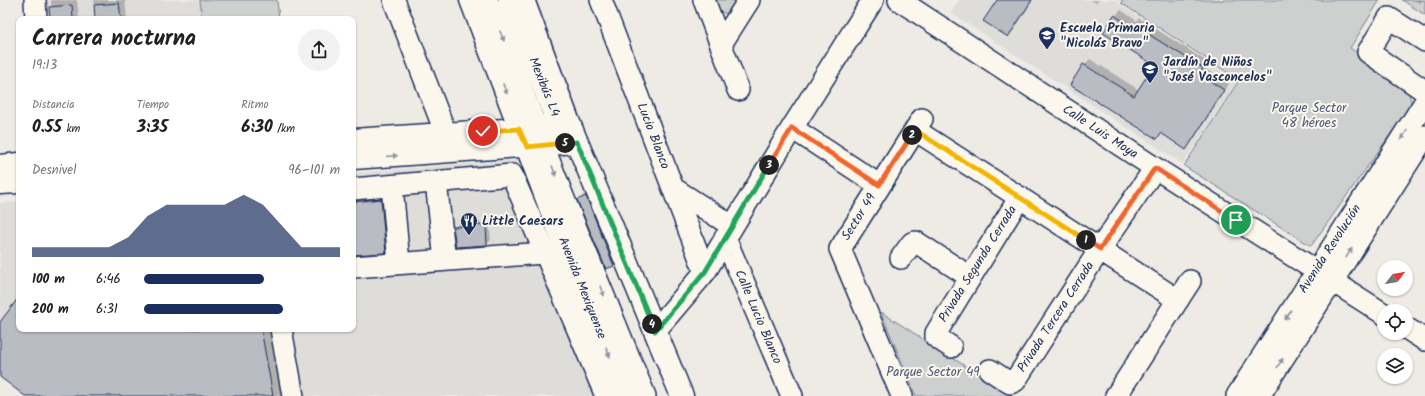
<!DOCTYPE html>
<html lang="es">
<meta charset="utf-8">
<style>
:root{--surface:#fff;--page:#f2f2f2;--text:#202124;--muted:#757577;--accent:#1b2f5e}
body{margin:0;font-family:Kalam,sans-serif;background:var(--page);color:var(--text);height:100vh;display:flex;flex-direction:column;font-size:15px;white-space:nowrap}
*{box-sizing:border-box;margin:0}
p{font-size:13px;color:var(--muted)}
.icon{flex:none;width:22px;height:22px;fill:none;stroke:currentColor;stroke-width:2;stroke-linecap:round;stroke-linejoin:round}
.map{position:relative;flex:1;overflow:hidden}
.sheet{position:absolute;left:16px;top:16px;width:340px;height:316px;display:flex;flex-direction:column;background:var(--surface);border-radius:8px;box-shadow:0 1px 3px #0004}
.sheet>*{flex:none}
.needle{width:26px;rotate:59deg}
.fabs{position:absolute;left:1377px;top:260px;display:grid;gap:8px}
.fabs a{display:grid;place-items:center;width:36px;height:36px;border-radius:50%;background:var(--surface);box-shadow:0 1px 3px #0004;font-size:20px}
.pin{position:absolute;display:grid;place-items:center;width:34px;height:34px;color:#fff;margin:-17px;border:2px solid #fff;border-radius:50%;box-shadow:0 1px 4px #0007}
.km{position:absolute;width:20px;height:20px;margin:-10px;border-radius:50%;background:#222;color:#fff;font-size:11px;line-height:20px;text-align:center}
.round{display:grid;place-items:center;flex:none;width:42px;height:42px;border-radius:21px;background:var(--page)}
.summary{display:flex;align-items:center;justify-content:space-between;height:68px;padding:0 16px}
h1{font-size:22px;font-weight:700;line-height:30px}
.metrics{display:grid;grid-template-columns:repeat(3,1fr);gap:6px;height:68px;padding:4px 16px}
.metrics div{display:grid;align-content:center}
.metrics b{font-size:17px;font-weight:700}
.metrics small{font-size:11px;font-weight:400}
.metrics p{font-size:11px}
.chart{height:112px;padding:8px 16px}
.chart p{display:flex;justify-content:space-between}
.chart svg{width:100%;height:72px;margin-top:4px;fill:var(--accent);opacity:.7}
ul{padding:0 16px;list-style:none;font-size:13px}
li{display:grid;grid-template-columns:64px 48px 1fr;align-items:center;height:30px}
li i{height:10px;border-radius:5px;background:var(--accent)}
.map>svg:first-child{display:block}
.built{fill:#deddda}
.green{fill:#cecfcf;stroke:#747f96}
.shadow{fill:#0003}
.building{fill:#b9bcc3;stroke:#1b2f5e}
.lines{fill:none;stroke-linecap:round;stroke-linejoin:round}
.minor-casing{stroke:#1b2f5e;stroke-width:24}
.major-casing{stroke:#1b2f5e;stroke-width:25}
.minor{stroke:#fbf7ec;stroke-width:21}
.major{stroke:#fbf7ec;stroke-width:22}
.oneway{fill:#8b93a5}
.split-1-casing{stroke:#fff;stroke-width:8}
.split-2-casing{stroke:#fff;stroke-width:8}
.split-3-casing{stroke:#fff;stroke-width:8}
.split-4-casing{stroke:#fff;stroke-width:8}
.split-5-casing{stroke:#fff;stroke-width:8}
.split-6-casing{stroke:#fff;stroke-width:8}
.split-1{stroke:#f0652b;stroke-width:5}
.split-2{stroke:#f5b400;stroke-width:5}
.split-3{stroke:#f0652b;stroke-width:5}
.split-4{stroke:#22a559;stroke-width:5}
.split-5{stroke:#22a559;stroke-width:5}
.split-6{stroke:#f5b400;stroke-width:5}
.labels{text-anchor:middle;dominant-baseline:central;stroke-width:4;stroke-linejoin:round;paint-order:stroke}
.poi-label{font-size:13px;font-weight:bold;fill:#1b2f5e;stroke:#fbf7ec;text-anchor:start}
.street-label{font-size:13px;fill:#1b2f5e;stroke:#fbf7ec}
.park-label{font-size:13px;fill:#48577a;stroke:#fbf7ec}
</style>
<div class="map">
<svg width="1425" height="396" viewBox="0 0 1425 396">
<rect width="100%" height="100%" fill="#eeebe4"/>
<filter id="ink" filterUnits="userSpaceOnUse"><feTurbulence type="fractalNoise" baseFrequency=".025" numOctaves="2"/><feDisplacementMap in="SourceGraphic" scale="8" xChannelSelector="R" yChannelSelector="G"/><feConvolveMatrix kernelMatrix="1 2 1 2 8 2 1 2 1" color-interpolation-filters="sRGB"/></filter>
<g filter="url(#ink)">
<path class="built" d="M 42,0 L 200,0 L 202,19 L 43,19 Z
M 959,0 L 1120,0 L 1118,3 L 1237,81 L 1183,164 L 951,13 Z
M 527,159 L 624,396 L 25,396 L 0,377 L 0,203 L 19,202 L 19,329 L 353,329 L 353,173 Z"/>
<path class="green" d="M 200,0 L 277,0 L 279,19 L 202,19 Z
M 715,0 L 738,0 L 730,14 C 720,14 718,8 715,0 Z
M 1122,0 L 1380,0 L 1350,48 L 1407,87 L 1412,104 L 1311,246 L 1184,166 L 1239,80 L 1121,3 Z
M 1402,0 L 1425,0 L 1425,15 Z
M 881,312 L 1012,396 L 916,396 Z"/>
<path class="shadow" d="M 51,0 L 77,0 L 79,19 L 52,19 Z
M 94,0 L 125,0 L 127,19 L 96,19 Z
M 998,0 L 1033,0 L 1014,30 L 1008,36 Z
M 1091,0 L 1099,0 L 1096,3 Z
M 1415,0 L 1422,0 L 1419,3 Z
M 1121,10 L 1137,21 L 1139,18 L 1208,62 L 1204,68 L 1229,84 L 1192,142 L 1186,148 L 1162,133 L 1157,138 L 1084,65 L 1090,59 L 1139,90 L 1155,64 L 1115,16 Z
M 592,191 L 620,259 L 614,265 L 606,268 L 579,200 L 584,194 Z
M 388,192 L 393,244 L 386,252 L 353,254 L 353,196 Z
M 489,222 L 491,240 L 487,244 L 456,246 L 454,228 L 458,224 Z
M 19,299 L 19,329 L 269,329 L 282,396 L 27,396 L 0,376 L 0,324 Z"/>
<path class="building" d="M 997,0 L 1032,0 L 1008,37 L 983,21 Z
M 119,3 L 121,19 L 95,19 L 94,5 Z
M 72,5 L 73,19 L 50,19 L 49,7 Z
M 1114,15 L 1130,26 L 1132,24 L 1203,68 L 1199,74 L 1224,90 L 1186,150 L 1161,133 L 1157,139 L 1070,85 L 1083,64 L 1134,96 L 1154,65 L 1103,33 Z
M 586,196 L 614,266 L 606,269 L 577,200 Z
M 381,199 L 386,253 L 353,255 L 353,202 Z
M 486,225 L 487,245 L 456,247 L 453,227 Z
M 19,297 L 19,329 L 261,329 L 273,396 L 25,396 L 0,377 L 0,322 Z"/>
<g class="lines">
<g class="minor-casing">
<path id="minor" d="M 35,0 L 36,19
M 394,0 L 446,134
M 487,0 L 562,194 L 645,396
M 509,0 L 557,122
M 601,0 L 705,272
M 704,0 L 738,90
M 899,0 L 1155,168 L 1384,314
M 1425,41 L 1389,18 L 1368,52 L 1425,91
M 721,44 L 749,0
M 792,128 L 879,185
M 915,130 L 1178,300
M 436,182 L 445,260
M 392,186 L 399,263
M 673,188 L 732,226
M 353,189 L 512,175 L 606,396
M 725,238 L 792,396
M 901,258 L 912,243 L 916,242 L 970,277
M 353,267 L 544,253 L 558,251
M 1406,328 L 1425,340
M 281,329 L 293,396
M 655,331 L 705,272 L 792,128 L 873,0
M 951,347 L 936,337 L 936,333 L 1020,197
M 990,370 L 1010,383 L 1015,381 L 1100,249 L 1155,168
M 902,396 L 840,249 L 922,119
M 1116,396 L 1190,281
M 1237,396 L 1425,102
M 1259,396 L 1425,136"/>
</g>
<g class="major-casing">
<path id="major" d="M 471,0 L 566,249 L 626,396
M 523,0 L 569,123 L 682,396
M 353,140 L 519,129 L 569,123
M 353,158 L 577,142
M 0,166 L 19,164
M 0,183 L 19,182"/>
</g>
<use href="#minor" class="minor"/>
<use href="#major" class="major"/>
</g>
<defs><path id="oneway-solid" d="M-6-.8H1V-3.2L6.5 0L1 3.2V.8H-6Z"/></defs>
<g class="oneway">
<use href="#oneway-solid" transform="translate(502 36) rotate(68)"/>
<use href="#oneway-solid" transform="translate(505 89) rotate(69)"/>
<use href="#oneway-solid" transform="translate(1404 135) rotate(123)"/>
<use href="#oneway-solid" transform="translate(392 156) rotate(-4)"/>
<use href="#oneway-solid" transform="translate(554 171) rotate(70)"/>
<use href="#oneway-solid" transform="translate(1349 253) rotate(-57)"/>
<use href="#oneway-solid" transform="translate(602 291) rotate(68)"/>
<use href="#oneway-solid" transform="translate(1288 315) rotate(122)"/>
<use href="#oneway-solid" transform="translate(608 352) rotate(68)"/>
<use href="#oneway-solid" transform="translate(1280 363) rotate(-58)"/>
</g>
</g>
<g class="lines" filter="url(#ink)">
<g class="split-1-casing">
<path id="split-1" d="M 1086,240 L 1100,249 L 1155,168 L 1236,220"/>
</g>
<g class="split-2-casing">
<path id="split-2" d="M 912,135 L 915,130 L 1086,240"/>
</g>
<g class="split-3-casing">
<path id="split-3" d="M 769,165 L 792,128 L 879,185 L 912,135"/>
</g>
<g class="split-4-casing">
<path id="split-4" d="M 652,324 L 655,331 L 705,272 L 769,165"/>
</g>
<g class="split-5-casing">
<path id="split-5" d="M 565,143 L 577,142 L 652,324"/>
</g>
<g class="split-6-casing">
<path id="split-6" d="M 483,131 L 519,129 L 527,147 L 565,143"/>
</g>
<use href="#split-1" class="split-1"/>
<use href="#split-2" class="split-2"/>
<use href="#split-3" class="split-3"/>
<use href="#split-4" class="split-4"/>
<use href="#split-5" class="split-5"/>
<use href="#split-6" class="split-6"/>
</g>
<defs>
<g id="school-pin" transform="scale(0.9)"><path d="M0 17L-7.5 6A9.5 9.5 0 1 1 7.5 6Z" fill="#1b2f5e" stroke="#fbf7ec"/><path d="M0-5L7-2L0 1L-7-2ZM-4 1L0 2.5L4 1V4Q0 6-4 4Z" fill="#fff"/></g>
<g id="restaurant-pin" transform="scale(0.9)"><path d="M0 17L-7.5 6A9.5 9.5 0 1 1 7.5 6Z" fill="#1b2f5e" stroke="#fbf7ec"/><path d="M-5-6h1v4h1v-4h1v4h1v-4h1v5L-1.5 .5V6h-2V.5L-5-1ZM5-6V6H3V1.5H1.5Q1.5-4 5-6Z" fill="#fff"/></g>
</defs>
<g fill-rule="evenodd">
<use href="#school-pin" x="1047" y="35"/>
<use href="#school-pin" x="1150" y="69"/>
<use href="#restaurant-pin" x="469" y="221"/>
</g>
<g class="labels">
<g class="poi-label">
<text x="1060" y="28">Escuela Primaria<tspan x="1060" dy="15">"Nicolás Bravo"</tspan></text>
<text x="1163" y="62">Jardín de Niños<tspan x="1163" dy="15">"José Vasconcelos"</tspan></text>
<text x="482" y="221">Little Caesars</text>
</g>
<g class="street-label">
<text transform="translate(544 87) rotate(68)">Mexibús L4</text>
<text transform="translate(1100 132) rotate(33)">Calle Luis Moya</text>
<text transform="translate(653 136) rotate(69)">Lucio Blanco</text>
<text transform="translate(859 217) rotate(-58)">Sector 49</text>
<text transform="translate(1330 249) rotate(-57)">Avenida Revolución</text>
<text transform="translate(978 264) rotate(-58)">Privada Segunda Cerrada</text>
<text transform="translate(582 288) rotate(68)">Avenida Mexiquense</text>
<text transform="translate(758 317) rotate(67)">Calle Lucio Blanco</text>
<text transform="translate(1056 317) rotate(-57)">Privada Tercera Cerrada</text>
</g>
<g class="park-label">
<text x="1309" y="108">Parque Sector<tspan x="1309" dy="15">48 héroes</tspan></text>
<text x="933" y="372">Parque Sector 49</text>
</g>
</g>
</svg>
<div class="fabs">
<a><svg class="needle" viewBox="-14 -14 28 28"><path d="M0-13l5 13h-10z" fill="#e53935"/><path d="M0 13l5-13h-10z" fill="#757577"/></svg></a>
<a><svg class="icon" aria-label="locate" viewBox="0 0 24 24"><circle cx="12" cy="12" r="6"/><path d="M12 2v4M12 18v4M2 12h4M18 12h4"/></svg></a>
<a><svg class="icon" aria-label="layers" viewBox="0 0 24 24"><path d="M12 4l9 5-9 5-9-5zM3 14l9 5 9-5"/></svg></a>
</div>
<div class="pin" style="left:1236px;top:220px;background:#1e9e55"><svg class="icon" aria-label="arrive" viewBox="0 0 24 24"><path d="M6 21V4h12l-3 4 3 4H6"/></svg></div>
<div class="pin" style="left:483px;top:131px;background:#d93025"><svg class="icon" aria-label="check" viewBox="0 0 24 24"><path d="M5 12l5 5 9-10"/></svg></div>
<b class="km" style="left:1086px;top:240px">1</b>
<b class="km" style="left:912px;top:135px">2</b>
<b class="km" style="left:769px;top:165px">3</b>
<b class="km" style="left:652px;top:324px">4</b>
<b class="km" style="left:565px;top:143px">5</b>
<section class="sheet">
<div class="summary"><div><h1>Carrera nocturna</h1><p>19:13</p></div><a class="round"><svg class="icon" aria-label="share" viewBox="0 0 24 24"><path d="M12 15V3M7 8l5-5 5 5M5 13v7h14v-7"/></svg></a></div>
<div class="metrics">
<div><p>Distancia</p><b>0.55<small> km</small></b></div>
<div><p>Tiempo</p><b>3:35</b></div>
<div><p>Ritmo</p><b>6:30<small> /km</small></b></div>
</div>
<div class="chart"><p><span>Desnivel</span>96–101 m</p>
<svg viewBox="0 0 160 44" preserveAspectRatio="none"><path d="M0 44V38L10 38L20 38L30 38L40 38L50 32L60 19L70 12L80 12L90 12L100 12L110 6L120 12L130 25L140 38L150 38L160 38V44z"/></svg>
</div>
<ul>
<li><b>100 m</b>6:46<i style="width:61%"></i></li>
<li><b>200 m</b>6:31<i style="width:71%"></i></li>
</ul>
</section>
</div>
